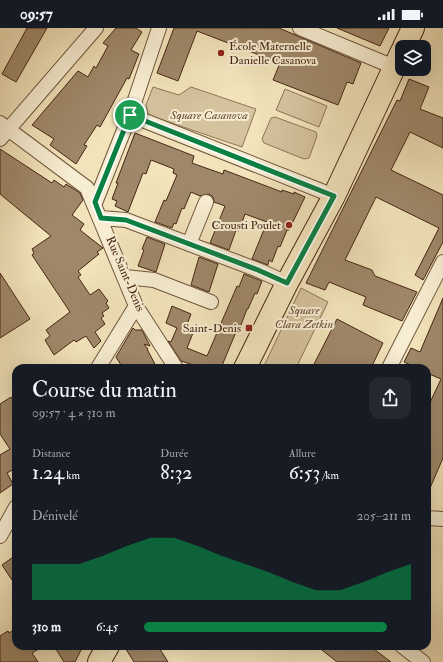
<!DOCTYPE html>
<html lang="fr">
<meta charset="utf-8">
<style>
:root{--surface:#171b24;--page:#242831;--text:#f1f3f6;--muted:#9ea1a6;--accent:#0b8043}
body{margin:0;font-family:"IM FELL Double Pica",serif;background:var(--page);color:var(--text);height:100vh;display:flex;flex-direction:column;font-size:15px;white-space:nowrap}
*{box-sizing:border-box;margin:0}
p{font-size:13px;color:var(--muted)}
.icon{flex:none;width:22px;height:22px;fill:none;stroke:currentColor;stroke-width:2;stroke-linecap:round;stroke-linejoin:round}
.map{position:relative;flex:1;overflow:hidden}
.drawer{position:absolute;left:12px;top:336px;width:419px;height:286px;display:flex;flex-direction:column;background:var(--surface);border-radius:12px;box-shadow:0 4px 16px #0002}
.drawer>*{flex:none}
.buttons{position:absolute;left:395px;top:12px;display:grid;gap:8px}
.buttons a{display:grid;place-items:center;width:36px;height:36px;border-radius:8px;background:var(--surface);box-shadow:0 4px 16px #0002;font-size:20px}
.pin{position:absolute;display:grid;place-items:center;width:34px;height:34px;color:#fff;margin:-17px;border:2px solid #fff;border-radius:50%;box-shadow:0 1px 4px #0007}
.round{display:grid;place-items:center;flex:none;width:42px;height:42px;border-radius:12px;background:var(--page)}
.summary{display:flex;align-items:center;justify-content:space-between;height:68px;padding:0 20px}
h1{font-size:22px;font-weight:600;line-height:30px}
.metrics{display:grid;grid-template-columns:repeat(3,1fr);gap:6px;height:68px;padding:4px 20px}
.metrics div{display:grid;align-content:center}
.metrics b{font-size:20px;font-weight:600}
.metrics small{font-size:11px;font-weight:400}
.metrics p{font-size:11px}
.chart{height:112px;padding:8px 20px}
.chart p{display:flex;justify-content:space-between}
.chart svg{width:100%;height:72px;margin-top:4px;fill:var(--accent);opacity:.7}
ul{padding:0 20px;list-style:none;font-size:13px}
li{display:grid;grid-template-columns:64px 48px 1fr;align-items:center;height:30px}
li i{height:10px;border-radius:5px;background:var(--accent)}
.status{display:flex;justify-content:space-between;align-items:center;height:28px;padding:0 20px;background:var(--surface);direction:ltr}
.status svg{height:11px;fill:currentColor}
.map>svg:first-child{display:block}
.green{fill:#d5c39e;stroke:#8e7458}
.building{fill:#9f886a;stroke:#462613}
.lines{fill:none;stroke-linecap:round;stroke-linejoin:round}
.minor-casing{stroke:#71553d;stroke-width:16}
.primary-casing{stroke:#462613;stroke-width:24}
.minor{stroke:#f7edd2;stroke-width:14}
.primary{stroke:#f2e3ba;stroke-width:22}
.route-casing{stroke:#fff;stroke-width:8}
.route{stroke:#0b8043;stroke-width:5}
.poi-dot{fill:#8f2418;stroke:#f7edd2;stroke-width:1.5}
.labels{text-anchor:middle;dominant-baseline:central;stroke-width:4;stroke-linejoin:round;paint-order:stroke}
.poi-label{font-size:12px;fill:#462613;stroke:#f7edd2;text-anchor:end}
.park-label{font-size:12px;font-style:italic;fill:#6a4d36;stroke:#f7edd2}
.street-label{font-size:12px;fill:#462613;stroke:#f7edd2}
</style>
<div class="status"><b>09:57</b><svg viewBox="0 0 49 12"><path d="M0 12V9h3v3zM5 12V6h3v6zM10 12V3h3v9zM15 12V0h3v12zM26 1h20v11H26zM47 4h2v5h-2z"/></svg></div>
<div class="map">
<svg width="443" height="634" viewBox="0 0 443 634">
<rect width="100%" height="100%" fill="#f2e3ba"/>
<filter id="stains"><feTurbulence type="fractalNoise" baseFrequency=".005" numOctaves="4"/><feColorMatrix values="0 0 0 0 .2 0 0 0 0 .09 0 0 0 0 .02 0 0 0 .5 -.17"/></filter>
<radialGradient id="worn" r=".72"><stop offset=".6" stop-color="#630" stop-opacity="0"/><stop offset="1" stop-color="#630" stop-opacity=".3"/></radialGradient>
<path class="green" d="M 153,59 L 179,67 L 191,59 L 256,81 L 242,119 L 148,87 L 146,77 Z
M 285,61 L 327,78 L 319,99 L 276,82 Z
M 275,89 L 316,104 L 317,108 L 309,130 L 304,131 L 264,115 L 262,111 L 271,90 Z
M 301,260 L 328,274 L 296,340 L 263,340 Z"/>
<path class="building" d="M 27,0 L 47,0 L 16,54 L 2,46 Z
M 116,0 L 136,0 L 142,4 L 131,22 L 139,26 L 129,51 L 127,50 L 100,99 L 97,97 L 84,117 L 87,118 L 76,136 L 50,117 L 54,111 L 32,97 L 78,43 L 88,49 L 94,38 L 96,40 L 108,18 L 103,15 Z
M 174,0 L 279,0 L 361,35 L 353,56 L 347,54 L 338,77 L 273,52 L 280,35 L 197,3 L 178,53 L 157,45 Z
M 337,0 L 389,0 L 380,18 Z
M 409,51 L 429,59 L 420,81 L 443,90 L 443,120 L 410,104 L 391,142 L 443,167 L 443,214 L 423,252 L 415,247 L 439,200 L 376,169 L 345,232 L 372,242 L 375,248 L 417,264 L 402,293 L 363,277 L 366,269 L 329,254 L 325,262 L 306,255 L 397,72 L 400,73 Z
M 135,105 L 194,128 L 192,135 L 203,139 L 223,146 L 224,142 L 282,164 L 282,162 L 294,166 L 294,164 L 305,169 L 289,202 L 287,202 L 280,219 L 278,218 L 272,234 L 269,232 L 268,237 L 252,231 L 267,194 L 245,186 L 239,203 L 236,202 L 229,222 L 210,215 L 225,178 L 214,174 L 213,169 L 209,166 L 200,168 L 191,164 L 184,181 L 182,180 L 176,196 L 174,195 L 172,200 L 155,194 L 164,172 L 166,173 L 177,147 L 173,145 L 174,141 L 151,132 L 146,146 L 143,145 L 128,184 L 115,178 L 117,173 L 112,171 L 118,155 L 116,155 Z
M 0,121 L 52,155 L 54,152 L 64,159 L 66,156 L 80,165 L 83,172 L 72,187 L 84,196 L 80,202 L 103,220 L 97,224 L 99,226 L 78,243 L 81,247 L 78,249 L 90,267 L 99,261 L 108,273 L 106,275 L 109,280 L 102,285 L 104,288 L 101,290 L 105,296 L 95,304 L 101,313 L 94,320 L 86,308 L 76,314 L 74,312 L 54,327 L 45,312 L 50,308 L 46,302 L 70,284 L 32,227 L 34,225 L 32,221 L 51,208 L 0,166 Z
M 147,209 L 165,216 L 156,244 L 138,238 L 144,222 L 142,221 Z
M 199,229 L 218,236 L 209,264 L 191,257 Z
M 0,245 L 30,291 L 0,310 Z
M 244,246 L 262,253 L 257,266 L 255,265 L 248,281 L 247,281 L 238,305 L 236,304 L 221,340 L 203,340 L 181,333 L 168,313 L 171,314 L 177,300 L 166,295 L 172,278 L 191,286 L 185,302 L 193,305 L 187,320 L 207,328 L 237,258 L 239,259 Z
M 443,270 L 443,430 L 427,467 L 427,381 L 441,351 L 427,345 L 427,340 L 417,340 L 404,334 L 411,320 L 420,324 Z
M 337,291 L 383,315 L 371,340 L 312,340 Z
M 133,300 L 135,302 L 142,302 L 150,318 L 144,316 L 148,321 L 147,321 L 157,340 L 123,340 L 116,329 Z
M 11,369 L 16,377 L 16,440 L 7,445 L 13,456 L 0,465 L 0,427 L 10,421 L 0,406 L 0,376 Z
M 16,527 L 16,558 L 2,537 Z
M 16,601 L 16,618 L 44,618 L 32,625 L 38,634 L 0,634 L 0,608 L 8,603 L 9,605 Z
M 54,618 L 83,618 L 75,634 L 64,634 Z
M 124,618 L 158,618 L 168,634 L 134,634 Z
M 317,618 L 370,618 L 391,634 L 337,634 Z"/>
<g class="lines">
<g class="minor-casing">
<path id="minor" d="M 300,0 L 394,39
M 130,87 L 334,168
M 0,95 L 87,160 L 136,278 L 176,340
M 0,111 L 96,0
M 95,175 L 130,87 L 159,0
M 101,190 L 126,192 L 258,242 L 287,255
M 189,216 L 206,174
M 125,249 L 154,252 L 211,274
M 98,340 L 136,278
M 389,340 L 443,234
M 427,490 L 443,491
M 0,508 L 16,479
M 402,618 L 423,634"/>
</g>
<g class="primary-casing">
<path id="primary" d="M 404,19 L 413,0
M 245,340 L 287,255 L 334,168 L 402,23
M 99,634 L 108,618"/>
</g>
<use href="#minor" class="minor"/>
<use href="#primary" class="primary"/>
</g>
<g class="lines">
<g class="route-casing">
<path id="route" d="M 130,87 L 334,168 L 287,255 L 258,242 L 126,192 L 101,190 L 95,174 Z"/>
</g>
<use href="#route" class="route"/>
</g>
<g class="poi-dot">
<circle cx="221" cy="25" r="4"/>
<circle cx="289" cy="197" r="4"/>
<rect x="245" y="296" width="8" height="8" rx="2"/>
</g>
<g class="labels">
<g class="poi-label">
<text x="229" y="18" text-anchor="start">École Maternelle<tspan x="229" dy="14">Danielle Casanova</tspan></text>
<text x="281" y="197">Crousti Poulet</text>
<text x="241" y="300">Saint-Denis</text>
</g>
<g class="park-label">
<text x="209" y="87">Square Casanova</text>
<text x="304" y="282">Square<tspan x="304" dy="14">Clara Zetkin</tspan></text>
</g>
<g class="street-label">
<text transform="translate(125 246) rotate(67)">Rue Saint-Denis</text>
</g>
</g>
<rect width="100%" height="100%" filter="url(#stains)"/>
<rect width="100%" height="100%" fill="url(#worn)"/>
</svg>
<div class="buttons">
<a><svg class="icon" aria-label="layers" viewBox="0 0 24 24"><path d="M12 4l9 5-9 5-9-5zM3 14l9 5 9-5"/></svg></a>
</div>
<div class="pin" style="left:130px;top:87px;background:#1e9e55"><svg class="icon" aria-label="arrive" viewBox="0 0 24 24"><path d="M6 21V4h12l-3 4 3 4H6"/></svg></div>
<section class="drawer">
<div class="summary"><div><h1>Course du matin</h1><p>09:57 · 4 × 310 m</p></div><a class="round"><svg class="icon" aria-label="share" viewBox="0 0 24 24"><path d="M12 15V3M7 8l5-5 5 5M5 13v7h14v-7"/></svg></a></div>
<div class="metrics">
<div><p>Distance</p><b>1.24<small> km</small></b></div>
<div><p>Durée</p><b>8:32</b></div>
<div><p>Allure</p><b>6:53<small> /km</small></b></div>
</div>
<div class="chart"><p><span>Dénivelé</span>205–211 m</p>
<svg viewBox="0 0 160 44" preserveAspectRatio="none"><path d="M0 44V22L10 22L20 22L30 17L40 11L50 6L60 6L70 11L80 17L90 22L100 27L110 33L120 38L130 38L140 33L150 27L160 22V44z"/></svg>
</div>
<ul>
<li><b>310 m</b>6:45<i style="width:91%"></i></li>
</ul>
</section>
</div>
